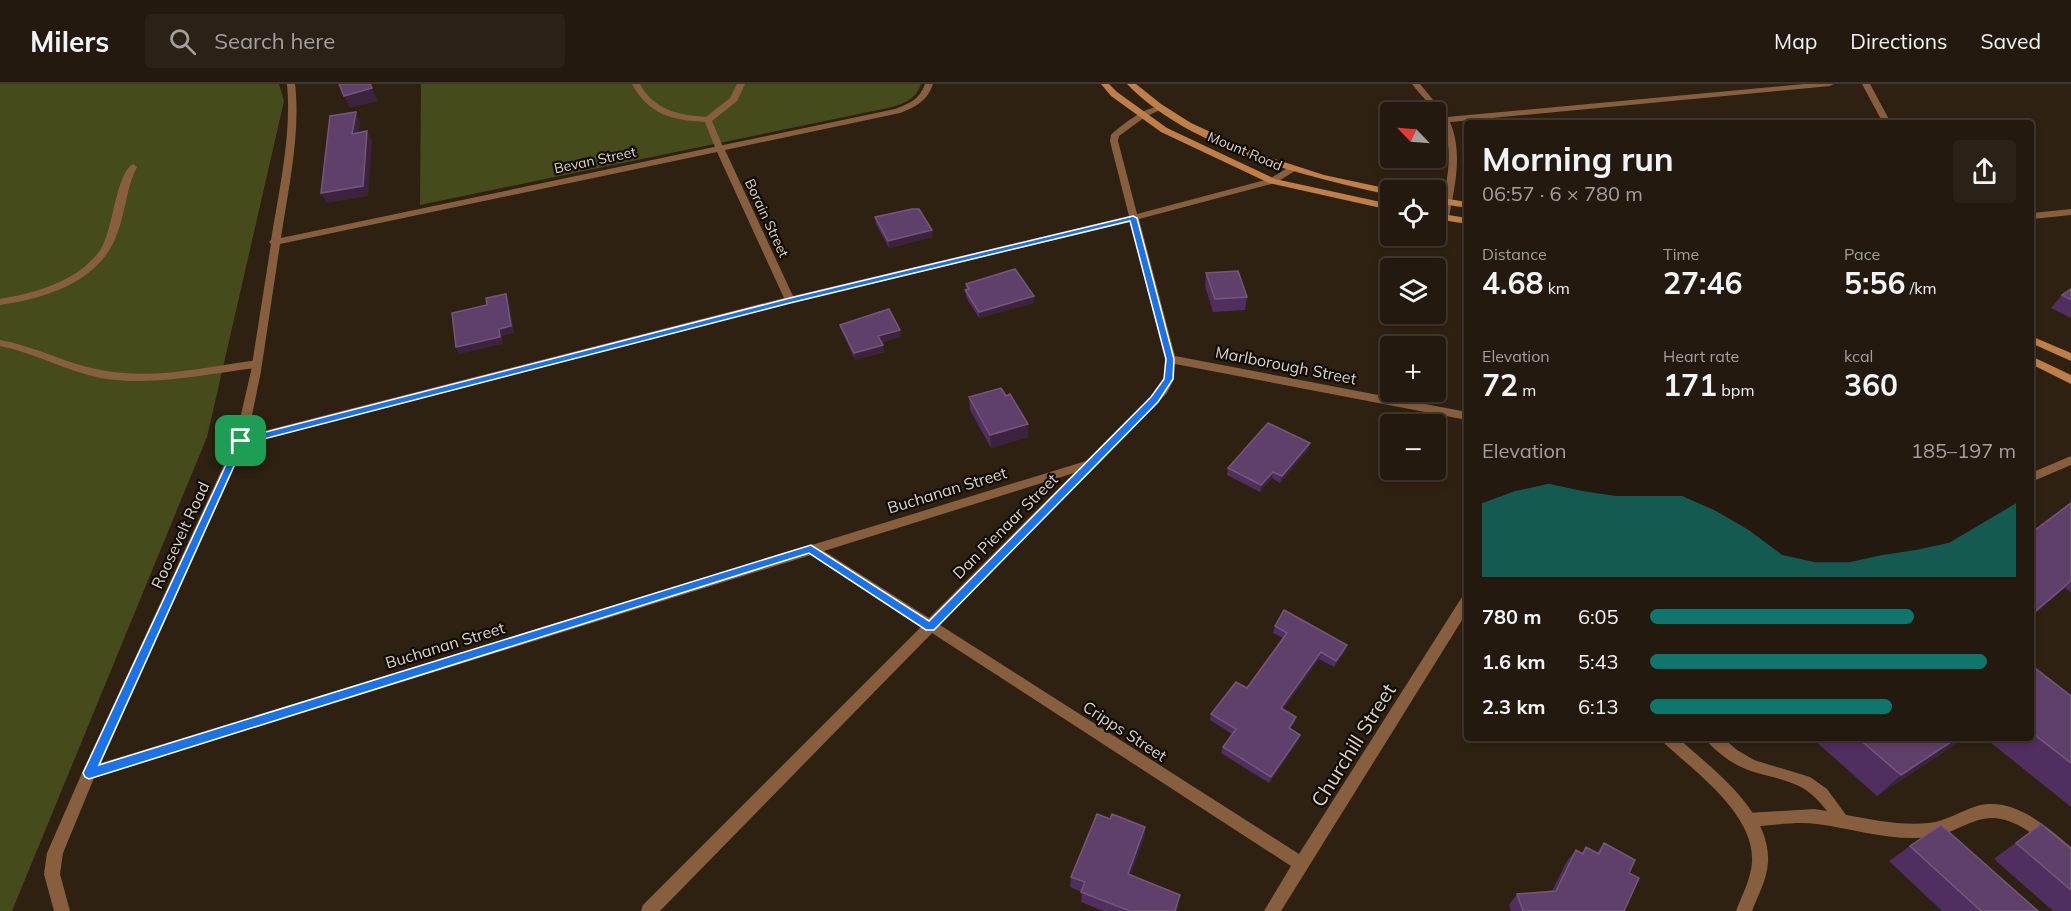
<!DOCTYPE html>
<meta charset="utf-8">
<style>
:root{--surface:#23190e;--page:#2b2217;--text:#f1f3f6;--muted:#a3a09e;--line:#40382e;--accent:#0f766e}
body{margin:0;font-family:Mulish,sans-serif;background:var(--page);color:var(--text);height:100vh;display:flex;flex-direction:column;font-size:22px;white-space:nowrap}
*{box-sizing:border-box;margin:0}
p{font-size:20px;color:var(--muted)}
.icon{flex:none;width:33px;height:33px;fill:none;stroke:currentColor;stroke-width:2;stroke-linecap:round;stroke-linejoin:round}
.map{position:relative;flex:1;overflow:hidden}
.details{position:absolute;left:1464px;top:36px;width:570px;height:621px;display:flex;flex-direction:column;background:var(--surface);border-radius:6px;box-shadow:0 3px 9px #0003,0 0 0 2px var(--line)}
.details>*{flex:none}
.needle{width:39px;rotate:295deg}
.tools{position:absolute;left:1380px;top:18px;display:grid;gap:12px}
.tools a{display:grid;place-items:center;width:66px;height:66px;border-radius:6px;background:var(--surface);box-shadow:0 3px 9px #0003,0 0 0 2px var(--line);font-size:30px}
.pin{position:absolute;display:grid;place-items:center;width:51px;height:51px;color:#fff;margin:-26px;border-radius:12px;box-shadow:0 3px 9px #0006}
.round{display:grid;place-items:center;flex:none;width:63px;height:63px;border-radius:6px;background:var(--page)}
.overview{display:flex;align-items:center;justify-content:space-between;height:102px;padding:0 18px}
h1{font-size:33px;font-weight:700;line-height:45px}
.stats{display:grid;grid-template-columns:repeat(3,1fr);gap:9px;height:102px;padding:6px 18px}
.stats div{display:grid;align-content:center}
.stats b{font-size:30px;font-weight:700}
.stats small{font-size:16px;font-weight:400}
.stats p{font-size:16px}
.chart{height:168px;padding:12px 18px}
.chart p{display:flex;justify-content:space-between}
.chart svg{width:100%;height:108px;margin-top:6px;fill:var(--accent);opacity:.7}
ul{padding:0 18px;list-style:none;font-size:20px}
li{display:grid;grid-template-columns:96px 72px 1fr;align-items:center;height:45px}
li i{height:15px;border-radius:8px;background:var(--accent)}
header{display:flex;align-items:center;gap:36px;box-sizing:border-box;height:84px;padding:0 30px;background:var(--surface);border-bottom:2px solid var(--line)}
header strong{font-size:28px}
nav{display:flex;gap:33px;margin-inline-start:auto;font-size:21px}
.search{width:420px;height:54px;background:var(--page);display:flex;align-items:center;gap:15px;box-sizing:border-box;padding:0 21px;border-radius:6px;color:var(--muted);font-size:22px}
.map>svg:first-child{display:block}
.green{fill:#464b1c}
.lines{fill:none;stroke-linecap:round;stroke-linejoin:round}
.lane{fill:#885f3e;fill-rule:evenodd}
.street{fill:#885f3e;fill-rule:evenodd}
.secondary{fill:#c07f48;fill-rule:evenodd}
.wall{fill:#502e60}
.shaded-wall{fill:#3c223c}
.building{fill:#5f406b;stroke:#73577a;stroke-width:1.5}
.route{fill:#1a73e8;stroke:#fff;stroke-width:1.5;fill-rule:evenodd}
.labels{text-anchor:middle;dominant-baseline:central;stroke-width:4.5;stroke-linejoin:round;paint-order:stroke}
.far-street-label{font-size:14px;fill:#ddd4ca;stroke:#120c06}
.street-label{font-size:16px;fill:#ddd4ca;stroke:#120c06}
.near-street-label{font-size:20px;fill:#ddd4ca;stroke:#120c06}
</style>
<header>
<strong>Milers</strong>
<div class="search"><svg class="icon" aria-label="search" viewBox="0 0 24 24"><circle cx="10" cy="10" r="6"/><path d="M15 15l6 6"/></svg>Search here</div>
<nav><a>Map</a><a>Directions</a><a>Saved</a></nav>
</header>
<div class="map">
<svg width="2071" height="827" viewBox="0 0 2071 827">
<rect width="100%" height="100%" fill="#2f2112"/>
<path class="green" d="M 0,0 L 279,0 L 284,17 L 207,353 L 12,827 L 0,827 Z
M 421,0 L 921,0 C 916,16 903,20 888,24 L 420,121 Z"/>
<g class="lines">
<path class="lane" d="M 632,0 L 640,0 C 654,26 678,31 706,33 L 730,14 L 737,0 L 745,0 L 737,17 L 712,37 L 723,63 L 719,66 L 715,63 L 705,38 C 672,36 649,31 632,0 Z
M 133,80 L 137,83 C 126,104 126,127 117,150 C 100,198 46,214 0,221 L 0,215 C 36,209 79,197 101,165 C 113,146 116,89 133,80 Z
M 0,256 C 35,262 66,280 101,286 C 153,296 206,283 257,276 L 262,280 L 257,284 C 206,290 153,303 101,294 C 66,287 35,269 0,262 Z
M 2071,372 L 2071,381 L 2031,398 L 2031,389 Z
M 1706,654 L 1723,654 L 1737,666 L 1754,676 L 1810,693 L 1827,705 L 1846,731 C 1874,736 1902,742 1929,739 C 1946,737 1961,727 1977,722 C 2013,712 2046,742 2071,763 L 2071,780 L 2066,778 C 2047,762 2026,740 2001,735 C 1977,729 1955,750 1931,753 C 1893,758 1855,745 1817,740 C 1795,737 1770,742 1748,743 L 1743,741 L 1740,736 L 1743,731 L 1748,729 L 1814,725 L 1827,727 C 1819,717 1811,708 1799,702 C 1772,689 1749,693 1722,671 C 1716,666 1709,661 1706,654 Z"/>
<path class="street" d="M 287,0 L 295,0 C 301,49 288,105 281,154 L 895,25 C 909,20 920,15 925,0 L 933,0 C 928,16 916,23 900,29 L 725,66 L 793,212 L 1129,132 L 1110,57 L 1111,51 C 1120,42 1152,17 1164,24 L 1145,33 L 1119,52 L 1118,57 L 1137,130 L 1269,95 L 1289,83 L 1295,83 L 1295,87 L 1275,99 L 1139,135 L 1175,272 L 1467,328 L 1467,336 L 1175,280 L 1174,295 L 1167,309 L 940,541 L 1299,770 L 1462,513 L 1467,512 L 1467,528 L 1281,827 L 1264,827 L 1291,782 L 932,549 L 660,827 L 641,827 L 643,821 L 921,543 L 811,471 L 94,694 L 63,769 L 60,790 L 70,827 L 54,827 L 44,790 L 47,769 L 82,689 L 235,357 L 251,287 L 271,160 L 269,158 L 271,156 C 279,107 292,48 287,0 ZM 717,68 L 784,214 L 248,351 L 261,287 L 280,160 ZM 1130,138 L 1165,275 L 1164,295 L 1159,304 L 1086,377 L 101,679 L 245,360 L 790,219 ZM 1074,389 L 929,534 L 824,467 Z
M 1412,0 L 1420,0 L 1447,33 L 1804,0 L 1834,0 L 1830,2 L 1450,38 C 1463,69 1455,101 1449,133 L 1444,136 L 1439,133 C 1446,102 1456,66 1441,37 C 1434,23 1421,12 1412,0 Z
M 1862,0 L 1870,0 L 1891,39 L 1883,39 Z
M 2071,125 L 2071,131 L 2031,135 L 2031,129 Z
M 1661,654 L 1678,654 C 1712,685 1771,727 1768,778 C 1767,796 1758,811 1752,827 L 1736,827 C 1742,811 1751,795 1752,778 C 1755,730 1695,688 1663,658 Z"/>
<path class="secondary" d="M 1101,0 L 1109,0 L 1117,8 L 1167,44 L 1275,95 L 1390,120 L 1390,126 L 1269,99 L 1161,48 L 1111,12 Z
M 1127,0 L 1136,0 L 1161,20 L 1191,39 L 1256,69 L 1324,91 L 1394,106 L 1390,106 L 1390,111 C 1306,93 1188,64 1127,0 Z
M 1436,113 L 1467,118 L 1467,124 L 1436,119 Z
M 1436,129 L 1467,134 L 1467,140 L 1436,135 Z
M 2031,252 L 2071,269 L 2071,277 L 2031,259 Z
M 2031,272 L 2071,291 L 2071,300 L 2031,280 Z"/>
</g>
<path class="wall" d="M 875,133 L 933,153 L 889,164 L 876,140 Z
M 1206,189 L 1247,213 L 1245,226 L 1213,228 L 1205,202 Z
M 966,200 L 1034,219 L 979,234 L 966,213 Z
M 2071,205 L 2071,234 L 2051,224 L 2062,211 Z
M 840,241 L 900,246 L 901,253 L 881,258 L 884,268 L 855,276 L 842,247 Z
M 969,313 L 1028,353 L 991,364 L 970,326 Z
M 1310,359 L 1308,366 L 1280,399 L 1272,394 L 1260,408 L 1227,391 L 1228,384 Z
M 2071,419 L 2071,508 L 2065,504 Z
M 1275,542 L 1345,567 L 1334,583 L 1319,575 L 1283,625 L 1296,633 L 1294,639 L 1290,645 L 1300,651 L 1298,657 L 1269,699 L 1221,669 L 1223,663 L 1232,650 L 1210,636 L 1211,630 L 1247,604 L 1283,554 L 1273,549 Z
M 2031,581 L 2071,612 L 2071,723 L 1985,654 L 2031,654 Z
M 1812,654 L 1965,654 L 1877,712 Z
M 1110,735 L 1145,743 L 1144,754 L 1130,791 L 1178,822 L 1176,827 L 1103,827 L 1081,818 L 1082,808 L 1070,803 L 1071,793 Z
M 2041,740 L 2071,765 L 2071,827 L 2053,827 L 1994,775 Z
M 1604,759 L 1629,789 L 1624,827 L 1511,827 L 1509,821 L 1517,810 L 1552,807 L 1567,777 L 1576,766 L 1581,769 L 1586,763 L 1596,769 Z
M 1910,762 L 2038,827 L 1942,827 L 1889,777 Z"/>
<path class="shaded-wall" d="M 370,0 L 378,17 L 350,24 L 344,12 Z
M 356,28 L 360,38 L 357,60 L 352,50 Z
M 367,47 L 372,57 L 368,112 L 327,119 L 321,109 Z
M 932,146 L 933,153 L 889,164 L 888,157 Z
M 506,210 L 509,216 L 514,249 L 502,252 L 503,260 L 459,270 L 456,263 L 499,245 Z
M 1034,212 L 1034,219 L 979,234 L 979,228 Z
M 900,246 L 901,253 L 879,258 L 878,252 Z
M 883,261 L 884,268 L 855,276 L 854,269 Z
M 1028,340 L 1028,353 L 991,364 L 990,351 Z
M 1310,359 L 1308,366 L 1280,399 L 1282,392 Z
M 1273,388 L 1272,394 L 1260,408 L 1261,401 Z
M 2071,497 L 2071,499 L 2031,533 L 2031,531 Z
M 1347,561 L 1345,567 L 1334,583 L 1336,577 Z
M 1321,568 L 1319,575 L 1279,630 L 1281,624 Z
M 1296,633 L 1294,639 L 1287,650 L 1289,644 Z
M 1300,651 L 1298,657 L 1269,699 L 1271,693 Z
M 1957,654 L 1965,654 L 1877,712 L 1901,691 Z
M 1145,743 L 1144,754 L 1126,801 L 1128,790 Z"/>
<path class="building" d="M 339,0 L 370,0 L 372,4 L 344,12 Z
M 356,28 L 352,50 L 367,47 L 363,102 L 321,109 L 330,32 Z
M 912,125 L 919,125 L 932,146 L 888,157 L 875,133 Z
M 1015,185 L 1034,212 L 979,228 L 965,206 L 969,205 L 966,200 Z
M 1238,187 L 1247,213 L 1215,215 L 1206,189 Z
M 2071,205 L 2071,216 L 2062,211 Z
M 506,210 L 511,242 L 499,245 L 500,253 L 456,263 L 452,229 L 487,221 L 486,214 Z
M 889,225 L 900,246 L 878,252 L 883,261 L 854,269 L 840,241 Z
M 1001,304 L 1006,312 L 1010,310 L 1028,340 L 990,351 L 969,313 Z
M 1268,339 L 1310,359 L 1282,392 L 1273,388 L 1261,401 L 1228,384 Z
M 2071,419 L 2071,497 L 2031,531 L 2031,449 Z
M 1284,526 L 1347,561 L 1336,577 L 1321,568 L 1281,624 L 1296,633 L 1289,644 L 1300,651 L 1271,693 L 1223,663 L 1236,645 L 1211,630 L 1236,598 L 1247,604 L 1287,549 L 1275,542 Z
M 2031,581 L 2071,612 L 2071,679 L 2031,648 Z
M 1858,654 L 1957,654 L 1901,691 Z
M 1097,730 L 1110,735 L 1112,730 L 1145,743 L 1128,790 L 1180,811 L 1175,827 L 1130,827 L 1081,808 L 1085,798 L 1071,793 Z
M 2041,740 L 2071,765 L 2071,806 L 2016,759 Z
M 1941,741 L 2038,827 L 1981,827 L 1910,762 Z
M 1604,759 L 1635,776 L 1629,789 L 1639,794 L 1624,827 L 1523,827 L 1517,810 L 1556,807 L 1576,766 L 1583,770 L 1586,763 L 1599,770 Z"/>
<path class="route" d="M 1133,132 L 1137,134 L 1174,275 L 1173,295 L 1158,318 L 934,546 L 926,546 L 809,469 L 89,695 L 85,693 L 83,689 L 238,355 L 790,214 ZM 1130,137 L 1166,275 L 1164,295 L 1151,313 L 929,537 L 811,461 L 99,681 L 244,360 L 790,219 Z"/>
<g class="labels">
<g class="far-street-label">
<text transform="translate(1245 67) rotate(23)">Mount Road</text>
<text transform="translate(595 76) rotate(-12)">Bevan Street</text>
<text transform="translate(767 134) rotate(65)">Borain Street</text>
</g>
<g class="street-label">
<text transform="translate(1286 281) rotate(11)">Marlborough Street</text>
<text transform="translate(947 406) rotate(-17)">Buchanan Street</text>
<text transform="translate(1005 442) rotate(-45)">Dan Pienaar Street</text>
<text transform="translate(180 451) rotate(-65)">Roosevelt Road</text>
<text transform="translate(445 561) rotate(-17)">Buchanan Street</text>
<text transform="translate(1125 647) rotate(33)">Cripps Street</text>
</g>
<g class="near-street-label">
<text transform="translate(1353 661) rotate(-58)">Churchill Street</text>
</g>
</g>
</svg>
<div class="tools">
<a><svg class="needle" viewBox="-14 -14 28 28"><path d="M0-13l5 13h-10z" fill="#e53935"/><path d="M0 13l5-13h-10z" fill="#a3a09e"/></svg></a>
<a><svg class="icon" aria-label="locate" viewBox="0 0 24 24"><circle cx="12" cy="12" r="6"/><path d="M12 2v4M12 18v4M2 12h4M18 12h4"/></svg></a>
<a><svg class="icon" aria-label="layers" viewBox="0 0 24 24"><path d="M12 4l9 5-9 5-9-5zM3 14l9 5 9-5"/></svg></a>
<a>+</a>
<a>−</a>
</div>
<div class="pin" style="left:241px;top:357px;background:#1e9e55"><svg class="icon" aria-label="arrive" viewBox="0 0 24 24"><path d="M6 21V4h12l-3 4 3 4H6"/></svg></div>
<section class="details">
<div class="overview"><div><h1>Morning run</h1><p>06:57 · 6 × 780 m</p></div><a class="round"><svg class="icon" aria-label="share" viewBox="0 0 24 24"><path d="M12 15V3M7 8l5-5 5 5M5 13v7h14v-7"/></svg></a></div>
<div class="stats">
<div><p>Distance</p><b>4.68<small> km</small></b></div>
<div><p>Time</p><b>27:46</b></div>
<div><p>Pace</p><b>5:56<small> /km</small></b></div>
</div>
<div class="stats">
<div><p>Elevation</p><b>72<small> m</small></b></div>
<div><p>Heart rate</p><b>171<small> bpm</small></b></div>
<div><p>kcal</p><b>360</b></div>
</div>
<div class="chart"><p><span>Elevation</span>185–197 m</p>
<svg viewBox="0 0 160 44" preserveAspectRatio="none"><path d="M0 44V14L10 9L20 6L30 9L40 11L50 11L60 11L70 17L80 25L90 35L100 38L110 38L120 35L130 33L140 30L150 22L160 14V44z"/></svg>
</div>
<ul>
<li><b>780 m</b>6:05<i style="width:72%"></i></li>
<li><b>1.6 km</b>5:43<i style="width:92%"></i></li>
<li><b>2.3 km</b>6:13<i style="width:66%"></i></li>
</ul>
</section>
</div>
